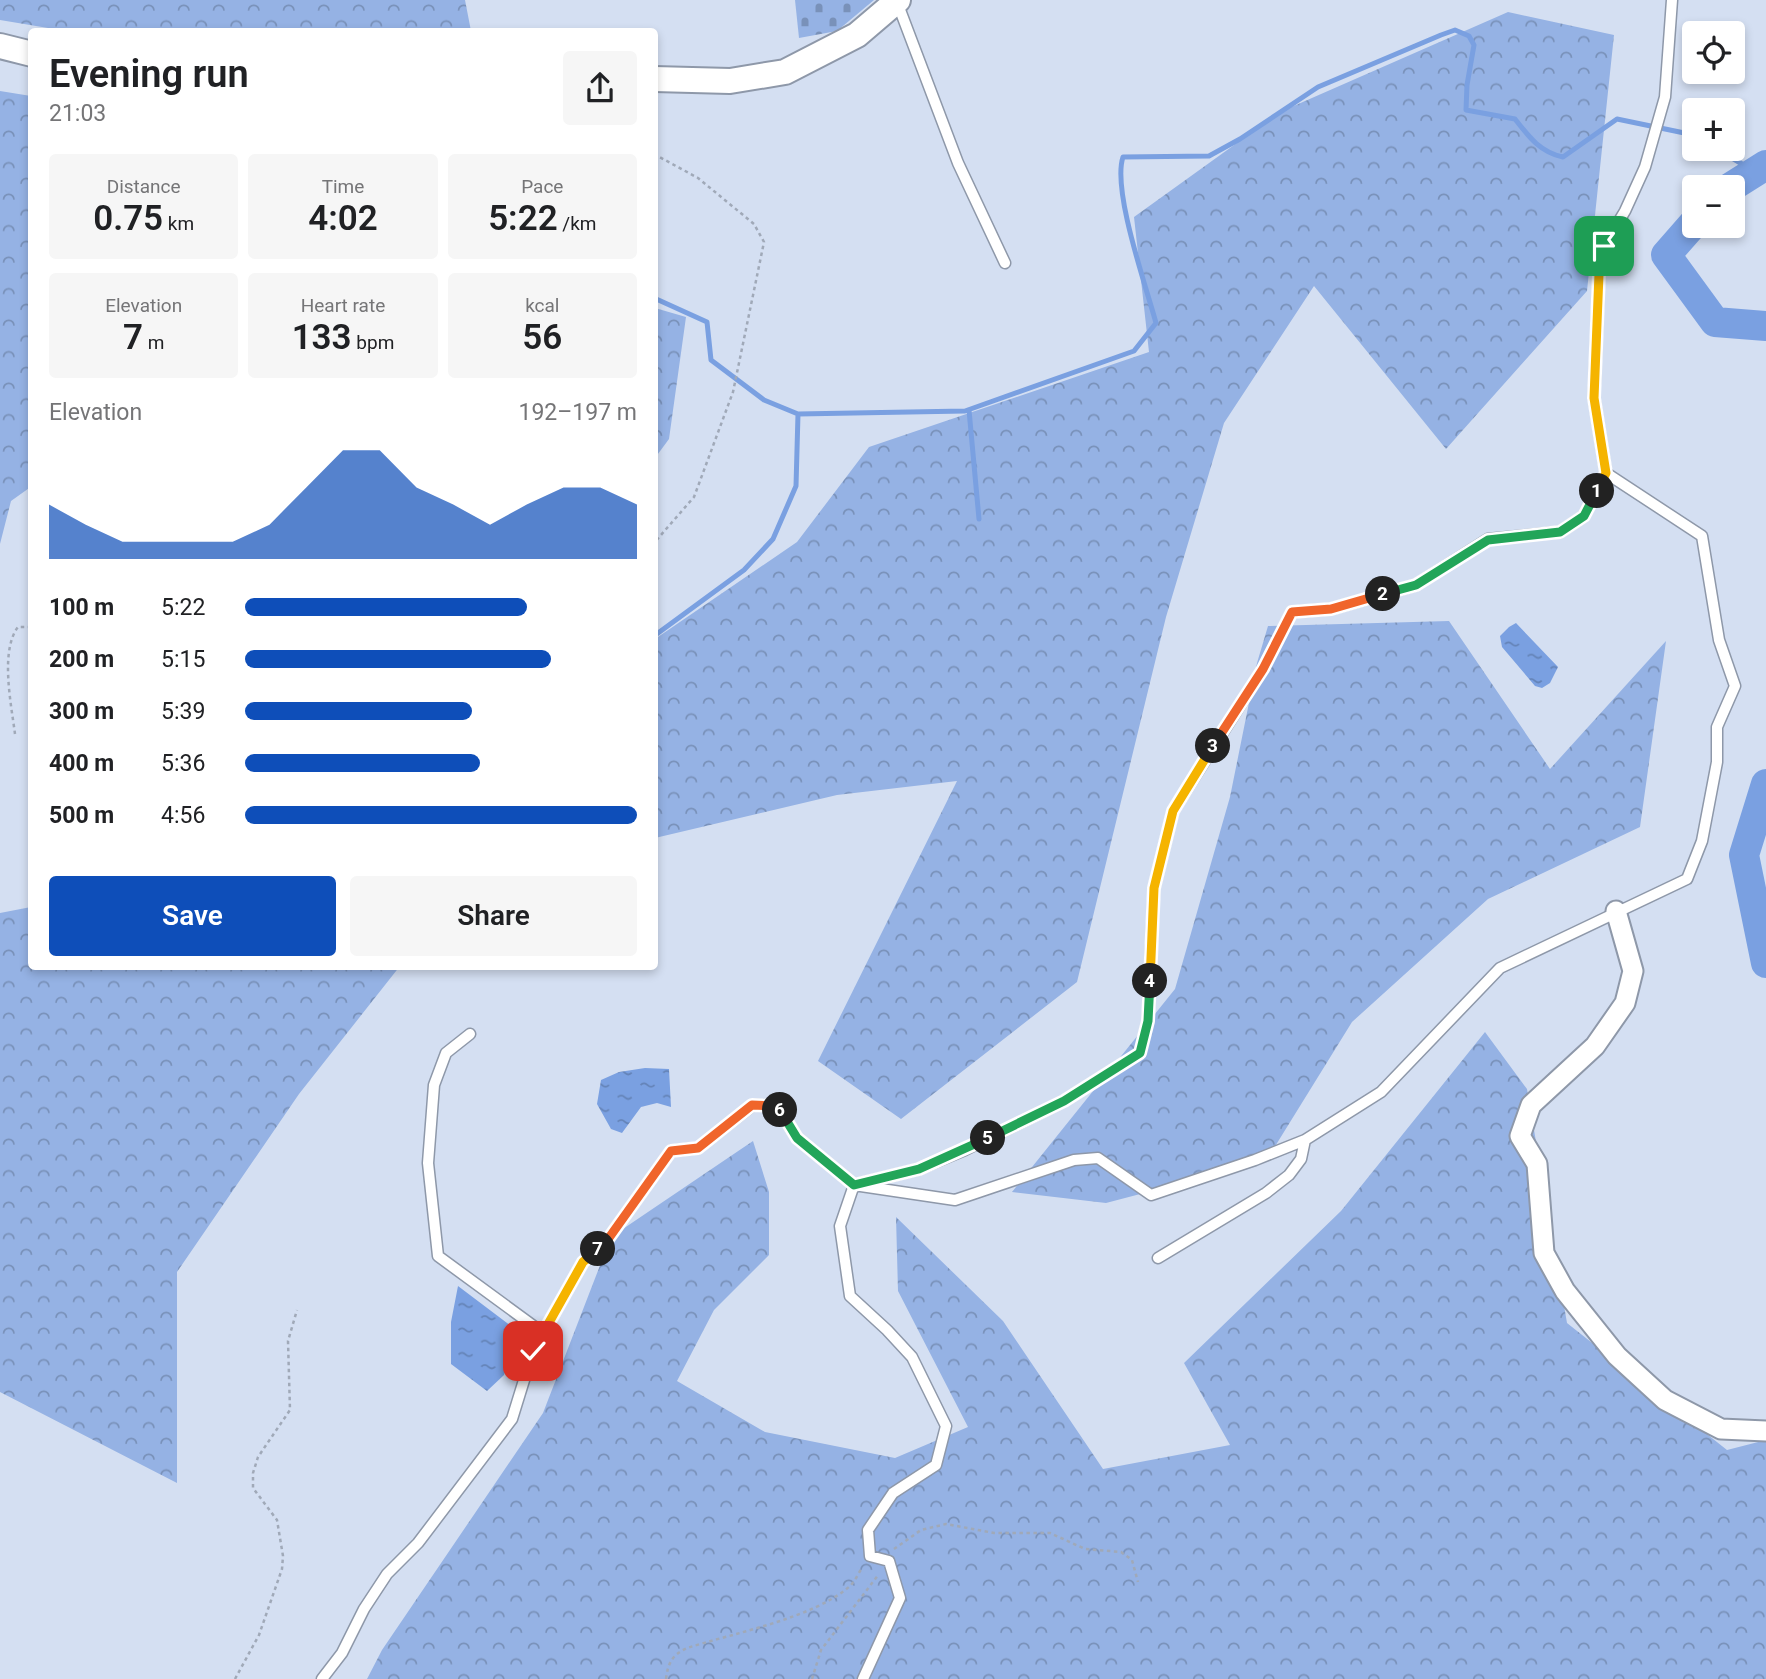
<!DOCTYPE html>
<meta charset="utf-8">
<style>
:root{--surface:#fff;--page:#f6f6f6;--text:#202124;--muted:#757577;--accent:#0e4eb9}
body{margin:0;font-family:Roboto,sans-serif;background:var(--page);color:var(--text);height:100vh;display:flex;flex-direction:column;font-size:26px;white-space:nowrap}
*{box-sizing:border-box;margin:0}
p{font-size:23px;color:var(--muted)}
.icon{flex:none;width:38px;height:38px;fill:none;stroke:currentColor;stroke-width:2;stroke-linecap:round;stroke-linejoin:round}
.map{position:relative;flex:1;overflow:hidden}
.panel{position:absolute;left:28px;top:28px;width:630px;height:942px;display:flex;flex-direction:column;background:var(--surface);border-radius:7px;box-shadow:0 4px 10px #0003}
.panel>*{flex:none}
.controls{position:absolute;left:1682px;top:21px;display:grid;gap:14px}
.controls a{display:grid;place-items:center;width:63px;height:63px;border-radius:7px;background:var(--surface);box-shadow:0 4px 10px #0003;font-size:35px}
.pin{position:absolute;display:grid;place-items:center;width:60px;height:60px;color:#fff;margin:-30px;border-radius:14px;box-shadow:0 4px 10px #0006}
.km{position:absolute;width:35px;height:35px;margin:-18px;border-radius:50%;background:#222;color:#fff;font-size:19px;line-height:35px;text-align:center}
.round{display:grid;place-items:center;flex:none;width:74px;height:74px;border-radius:7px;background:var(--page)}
.overview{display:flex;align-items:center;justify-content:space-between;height:119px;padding:0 21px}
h1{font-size:38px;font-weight:600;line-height:52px}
.stats{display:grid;grid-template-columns:repeat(3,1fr);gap:10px;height:119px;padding:7px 21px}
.stats div{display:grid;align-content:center;border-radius:7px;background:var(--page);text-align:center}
.stats b{font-size:35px;font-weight:600}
.stats small{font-size:19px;font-weight:400}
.stats p{font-size:19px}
.chart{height:196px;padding:14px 21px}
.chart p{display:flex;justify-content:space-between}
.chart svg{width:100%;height:126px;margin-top:7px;fill:var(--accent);opacity:.7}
.action{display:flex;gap:14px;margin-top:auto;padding:14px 21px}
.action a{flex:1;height:80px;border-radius:7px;background:var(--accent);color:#fff;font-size:28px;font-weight:600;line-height:80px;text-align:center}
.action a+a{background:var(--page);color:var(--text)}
ul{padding:0 21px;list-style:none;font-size:23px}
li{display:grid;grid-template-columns:112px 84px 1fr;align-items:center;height:52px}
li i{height:18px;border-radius:9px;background:var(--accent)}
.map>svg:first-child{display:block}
.forest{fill:url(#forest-crowns)}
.cemetery{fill:url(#cemetery-stones)}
.water{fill:url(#water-ripples)}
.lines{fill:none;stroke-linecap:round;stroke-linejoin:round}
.stream{stroke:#7aa0e1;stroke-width:5}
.river{stroke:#7aa0e1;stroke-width:30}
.service-casing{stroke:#8e98a9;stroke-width:13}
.minor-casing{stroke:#8e98a9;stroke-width:23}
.tertiary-casing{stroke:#8e98a9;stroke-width:28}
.path{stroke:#a0a9b8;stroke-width:2.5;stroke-dasharray:3.5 3.5;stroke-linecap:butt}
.service{stroke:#fff;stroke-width:10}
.minor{stroke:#fff;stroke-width:19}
.tertiary{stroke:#fff;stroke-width:24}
.split-1-casing{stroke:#fff;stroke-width:14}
.split-2-casing{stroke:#fff;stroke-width:14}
.split-3-casing{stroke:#fff;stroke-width:14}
.split-4-casing{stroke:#fff;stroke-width:14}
.split-5-casing{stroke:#fff;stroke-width:14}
.split-6-casing{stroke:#fff;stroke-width:14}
.split-7-casing{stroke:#fff;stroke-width:14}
.split-8-casing{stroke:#fff;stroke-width:14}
.split-1{stroke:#f5b400;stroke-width:9}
.split-2{stroke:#22a559;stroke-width:9}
.split-3{stroke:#f0652b;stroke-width:9}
.split-4{stroke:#f5b400;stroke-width:9}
.split-5{stroke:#22a559;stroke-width:9}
.split-6{stroke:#22a559;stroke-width:9}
.split-7{stroke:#f0652b;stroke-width:9}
.split-8{stroke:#f5b400;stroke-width:9}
</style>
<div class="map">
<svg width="1766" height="1679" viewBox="0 0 1766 1679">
<defs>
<pattern id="forest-crowns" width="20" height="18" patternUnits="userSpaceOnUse" patternTransform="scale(1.75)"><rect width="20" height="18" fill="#95b2e4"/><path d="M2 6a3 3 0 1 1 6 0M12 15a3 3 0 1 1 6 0" fill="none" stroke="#7991b9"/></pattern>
<pattern id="cemetery-stones" width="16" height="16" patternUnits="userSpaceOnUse" patternTransform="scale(1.75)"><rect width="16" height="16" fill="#95b2e4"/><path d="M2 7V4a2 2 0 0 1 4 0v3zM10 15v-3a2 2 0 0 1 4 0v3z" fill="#7991b9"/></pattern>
<pattern id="water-ripples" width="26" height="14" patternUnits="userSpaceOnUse" patternTransform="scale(1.75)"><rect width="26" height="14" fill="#7aa0e1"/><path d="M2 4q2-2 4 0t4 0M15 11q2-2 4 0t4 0" fill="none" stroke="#6483b7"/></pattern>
</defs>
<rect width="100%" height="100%" fill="#d4dff2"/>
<path class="forest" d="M 0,0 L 465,0 L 471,31 L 66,31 L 0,20 Z
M 1508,12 L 1614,35 L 1587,291 L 1446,449 L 1314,286 L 1224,423 L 1166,617 L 1077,982 L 901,1119 L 818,1061 L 957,781 L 837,795 L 655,838 L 655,639 L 797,542 L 869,447 L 1149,352 L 1134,217 L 1280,112 Z
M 0,91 L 31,96 L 32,486 L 11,501 L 0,544 Z
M 655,308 L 686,317 L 669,439 L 655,458 Z
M 1449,621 L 1550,769 L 1666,641 L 1640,827 L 1488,899 L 1352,1022 L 1266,1161 L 1106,1203 L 1012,1192 L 1175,989 L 1230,797 L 1257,663 L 1268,626 Z
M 31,907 L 32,966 L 400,966 L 299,1094 L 177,1272 L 177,1483 L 0,1392 L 0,913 Z
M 1485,1032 L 1527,1089 L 1567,1323 L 1727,1450 L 1766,1440 L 1766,1679 L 367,1679 L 382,1650 L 543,1413 L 611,1237 L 753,1141 L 769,1192 L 769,1255 L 714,1310 L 677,1381 L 765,1432 L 895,1458 L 968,1427 L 898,1291 L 896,1217 L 1003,1321 L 1103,1469 L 1230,1445 L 1184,1363 L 1341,1211 Z"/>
<path class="cemetery" d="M 795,0 L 874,0 L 837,31 L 799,38 Z"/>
<path class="water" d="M 1516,623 L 1558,667 L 1550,683 L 1542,688 L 1535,686 L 1502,647 L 1500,636 L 1509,627 Z
M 645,1068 L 669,1069 L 671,1107 L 657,1103 L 641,1107 L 622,1133 L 611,1129 L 597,1104 L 601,1080 L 619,1072 Z
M 458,1286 L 519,1332 L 504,1375 L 487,1391 L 451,1364 L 451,1322 Z"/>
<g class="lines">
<path class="stream" d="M 1717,149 L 1757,173
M 654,298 L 707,322 L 711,360 L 764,400 L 798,414 L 965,411 L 1134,351 L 1156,323 C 1146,286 1112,190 1123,157 L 1209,156 L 1240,139 L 1318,87 L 1441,35 L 1455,30 L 1469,36 L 1474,45 L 1467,85 L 1466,110 L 1515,119 C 1529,137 1540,152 1563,157 L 1617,119 L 1694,135
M 969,410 L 979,519
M 654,636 L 744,570 L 773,539 L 796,486 L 798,414"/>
<path class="river" d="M 1731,187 L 1766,165
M 1694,223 L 1666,255 L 1715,322 L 1766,326
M 1766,784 L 1744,855 L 1766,963"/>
<g class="service-casing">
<path id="service" d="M 897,2 L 958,163 L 1005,263
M 470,1034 L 446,1053 L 434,1085 L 428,1163 L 438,1256 L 543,1333
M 1158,1258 L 1266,1193 L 1289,1175 L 1301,1159 L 1305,1140
M 322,1679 L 342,1653 L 364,1609 L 387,1574 L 418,1543 L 512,1419 L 533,1351 L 583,1262 L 606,1242 L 671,1151 L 698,1148 L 753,1105 L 777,1106 L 797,1138 L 854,1185 L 955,1200 L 1074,1160 L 1098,1158 L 1151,1195 L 1255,1160 L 1305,1140 L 1381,1092 L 1500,968 L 1687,879 L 1702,841 L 1717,762 L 1717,727 L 1735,686 L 1719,640 L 1702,536 L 1606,473
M 863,1679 L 900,1598 L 889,1561 L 870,1556 L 868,1530 L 893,1493 L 936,1465 L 946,1426 L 912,1357 L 887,1330 L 850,1296 L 840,1226 L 854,1185 L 919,1169 L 965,1150 L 1064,1101 L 1140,1053 L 1148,1021 L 1154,888 L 1173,811 L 1263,669 L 1292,612 L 1331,609 L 1416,585 L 1488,539 L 1560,532 L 1584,516 L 1606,473 L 1594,398 L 1599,274 L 1604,246 L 1625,211 L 1645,167 L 1665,97 L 1672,0"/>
</g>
<g class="minor-casing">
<path id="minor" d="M 1616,911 L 1633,971 L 1625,1003 L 1595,1046 L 1531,1105 L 1520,1136 L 1537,1164 L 1544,1253 L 1565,1291 L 1617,1356 L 1665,1400 L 1721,1429 L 1766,1431"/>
</g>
<g class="tertiary-casing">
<path id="tertiary" d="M 0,46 L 32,54
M 654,79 L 730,81 L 785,72 L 857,35 L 898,0"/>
</g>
<path class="path" d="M 654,154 L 698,178 L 754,224 L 764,242 L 733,392 L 694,497 L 654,543
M 15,734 C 11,703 0,651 18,627 L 32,627
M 894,1549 L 921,1530 L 946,1524 L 994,1533 L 1050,1533 L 1085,1549 L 1121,1552 L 1132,1560 L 1138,1582
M 235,1679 L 259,1635 L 282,1569 L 283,1556 L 277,1520 L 253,1488 L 253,1473 L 258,1457 L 290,1410 L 288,1341 L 297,1310
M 666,1679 C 668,1663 672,1655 687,1648 C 734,1633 814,1618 850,1586 C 855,1581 858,1574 862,1568
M 812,1679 L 821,1650 L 879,1574"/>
<use href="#service" class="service"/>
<use href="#minor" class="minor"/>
<use href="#tertiary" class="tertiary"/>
</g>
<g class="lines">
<g class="split-1-casing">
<path id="split-1" d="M 1597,491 L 1606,473 L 1594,398 L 1599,274 L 1604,246"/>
</g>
<g class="split-2-casing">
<path id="split-2" d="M 1383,594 L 1416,585 L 1488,540 L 1560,532 L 1584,516 L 1597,491"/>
</g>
<g class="split-3-casing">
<path id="split-3" d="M 1213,746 L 1263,669 L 1292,612 L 1331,609 L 1383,594"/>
</g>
<g class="split-4-casing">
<path id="split-4" d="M 1150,981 L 1154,888 L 1173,811 L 1213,746"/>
</g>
<g class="split-5-casing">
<path id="split-5" d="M 988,1138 L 1064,1101 L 1140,1053 L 1148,1021 L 1150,981"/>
</g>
<g class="split-6-casing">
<path id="split-6" d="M 780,1110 L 797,1138 L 854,1185 L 919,1169 L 988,1138"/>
</g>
<g class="split-7-casing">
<path id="split-7" d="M 598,1249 L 606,1242 L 671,1151 L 698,1148 L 752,1105 L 777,1106 L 780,1110"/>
</g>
<g class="split-8-casing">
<path id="split-8" d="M 533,1351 L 583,1262 L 598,1249"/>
</g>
<use href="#split-1" class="split-1"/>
<use href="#split-2" class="split-2"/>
<use href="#split-3" class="split-3"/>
<use href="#split-4" class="split-4"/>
<use href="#split-5" class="split-5"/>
<use href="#split-6" class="split-6"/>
<use href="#split-7" class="split-7"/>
<use href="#split-8" class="split-8"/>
</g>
</svg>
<div class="controls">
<a><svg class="icon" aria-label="locate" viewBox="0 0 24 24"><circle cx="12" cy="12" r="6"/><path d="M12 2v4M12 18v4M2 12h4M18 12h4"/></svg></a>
<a>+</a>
<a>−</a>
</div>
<div class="pin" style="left:1604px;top:246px;background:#1e9e55"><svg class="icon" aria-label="arrive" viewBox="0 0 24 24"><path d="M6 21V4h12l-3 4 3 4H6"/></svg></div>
<div class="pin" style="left:533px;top:1351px;background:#d93025"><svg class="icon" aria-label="check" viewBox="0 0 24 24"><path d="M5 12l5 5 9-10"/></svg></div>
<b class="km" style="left:1597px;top:491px">1</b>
<b class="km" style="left:1383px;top:594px">2</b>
<b class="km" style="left:1213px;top:746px">3</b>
<b class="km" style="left:1150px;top:981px">4</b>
<b class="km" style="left:988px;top:1138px">5</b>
<b class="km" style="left:780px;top:1110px">6</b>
<b class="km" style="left:598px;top:1249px">7</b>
<section class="panel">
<div class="overview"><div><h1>Evening run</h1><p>21:03</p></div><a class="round"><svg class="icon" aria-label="share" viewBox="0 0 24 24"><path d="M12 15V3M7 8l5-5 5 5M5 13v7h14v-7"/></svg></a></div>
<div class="stats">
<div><p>Distance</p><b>0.75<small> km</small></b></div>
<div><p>Time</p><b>4:02</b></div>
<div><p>Pace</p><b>5:22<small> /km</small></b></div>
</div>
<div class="stats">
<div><p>Elevation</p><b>7<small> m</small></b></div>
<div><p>Heart rate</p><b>133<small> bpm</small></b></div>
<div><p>kcal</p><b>56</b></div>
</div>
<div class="chart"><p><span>Elevation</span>192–197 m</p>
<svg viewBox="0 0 160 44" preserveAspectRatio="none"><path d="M0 44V25L10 32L20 38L30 38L40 38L50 38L60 32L70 19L80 6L90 6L100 19L110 25L120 32L130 25L140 19L150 19L160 25V44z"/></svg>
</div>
<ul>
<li><b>100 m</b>5:22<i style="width:72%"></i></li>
<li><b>200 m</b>5:15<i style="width:78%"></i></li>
<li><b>300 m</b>5:39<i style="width:58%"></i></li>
<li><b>400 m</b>5:36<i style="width:60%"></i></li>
<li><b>500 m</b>4:56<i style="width:100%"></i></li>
</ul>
<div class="action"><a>Save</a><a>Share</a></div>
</section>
</div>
